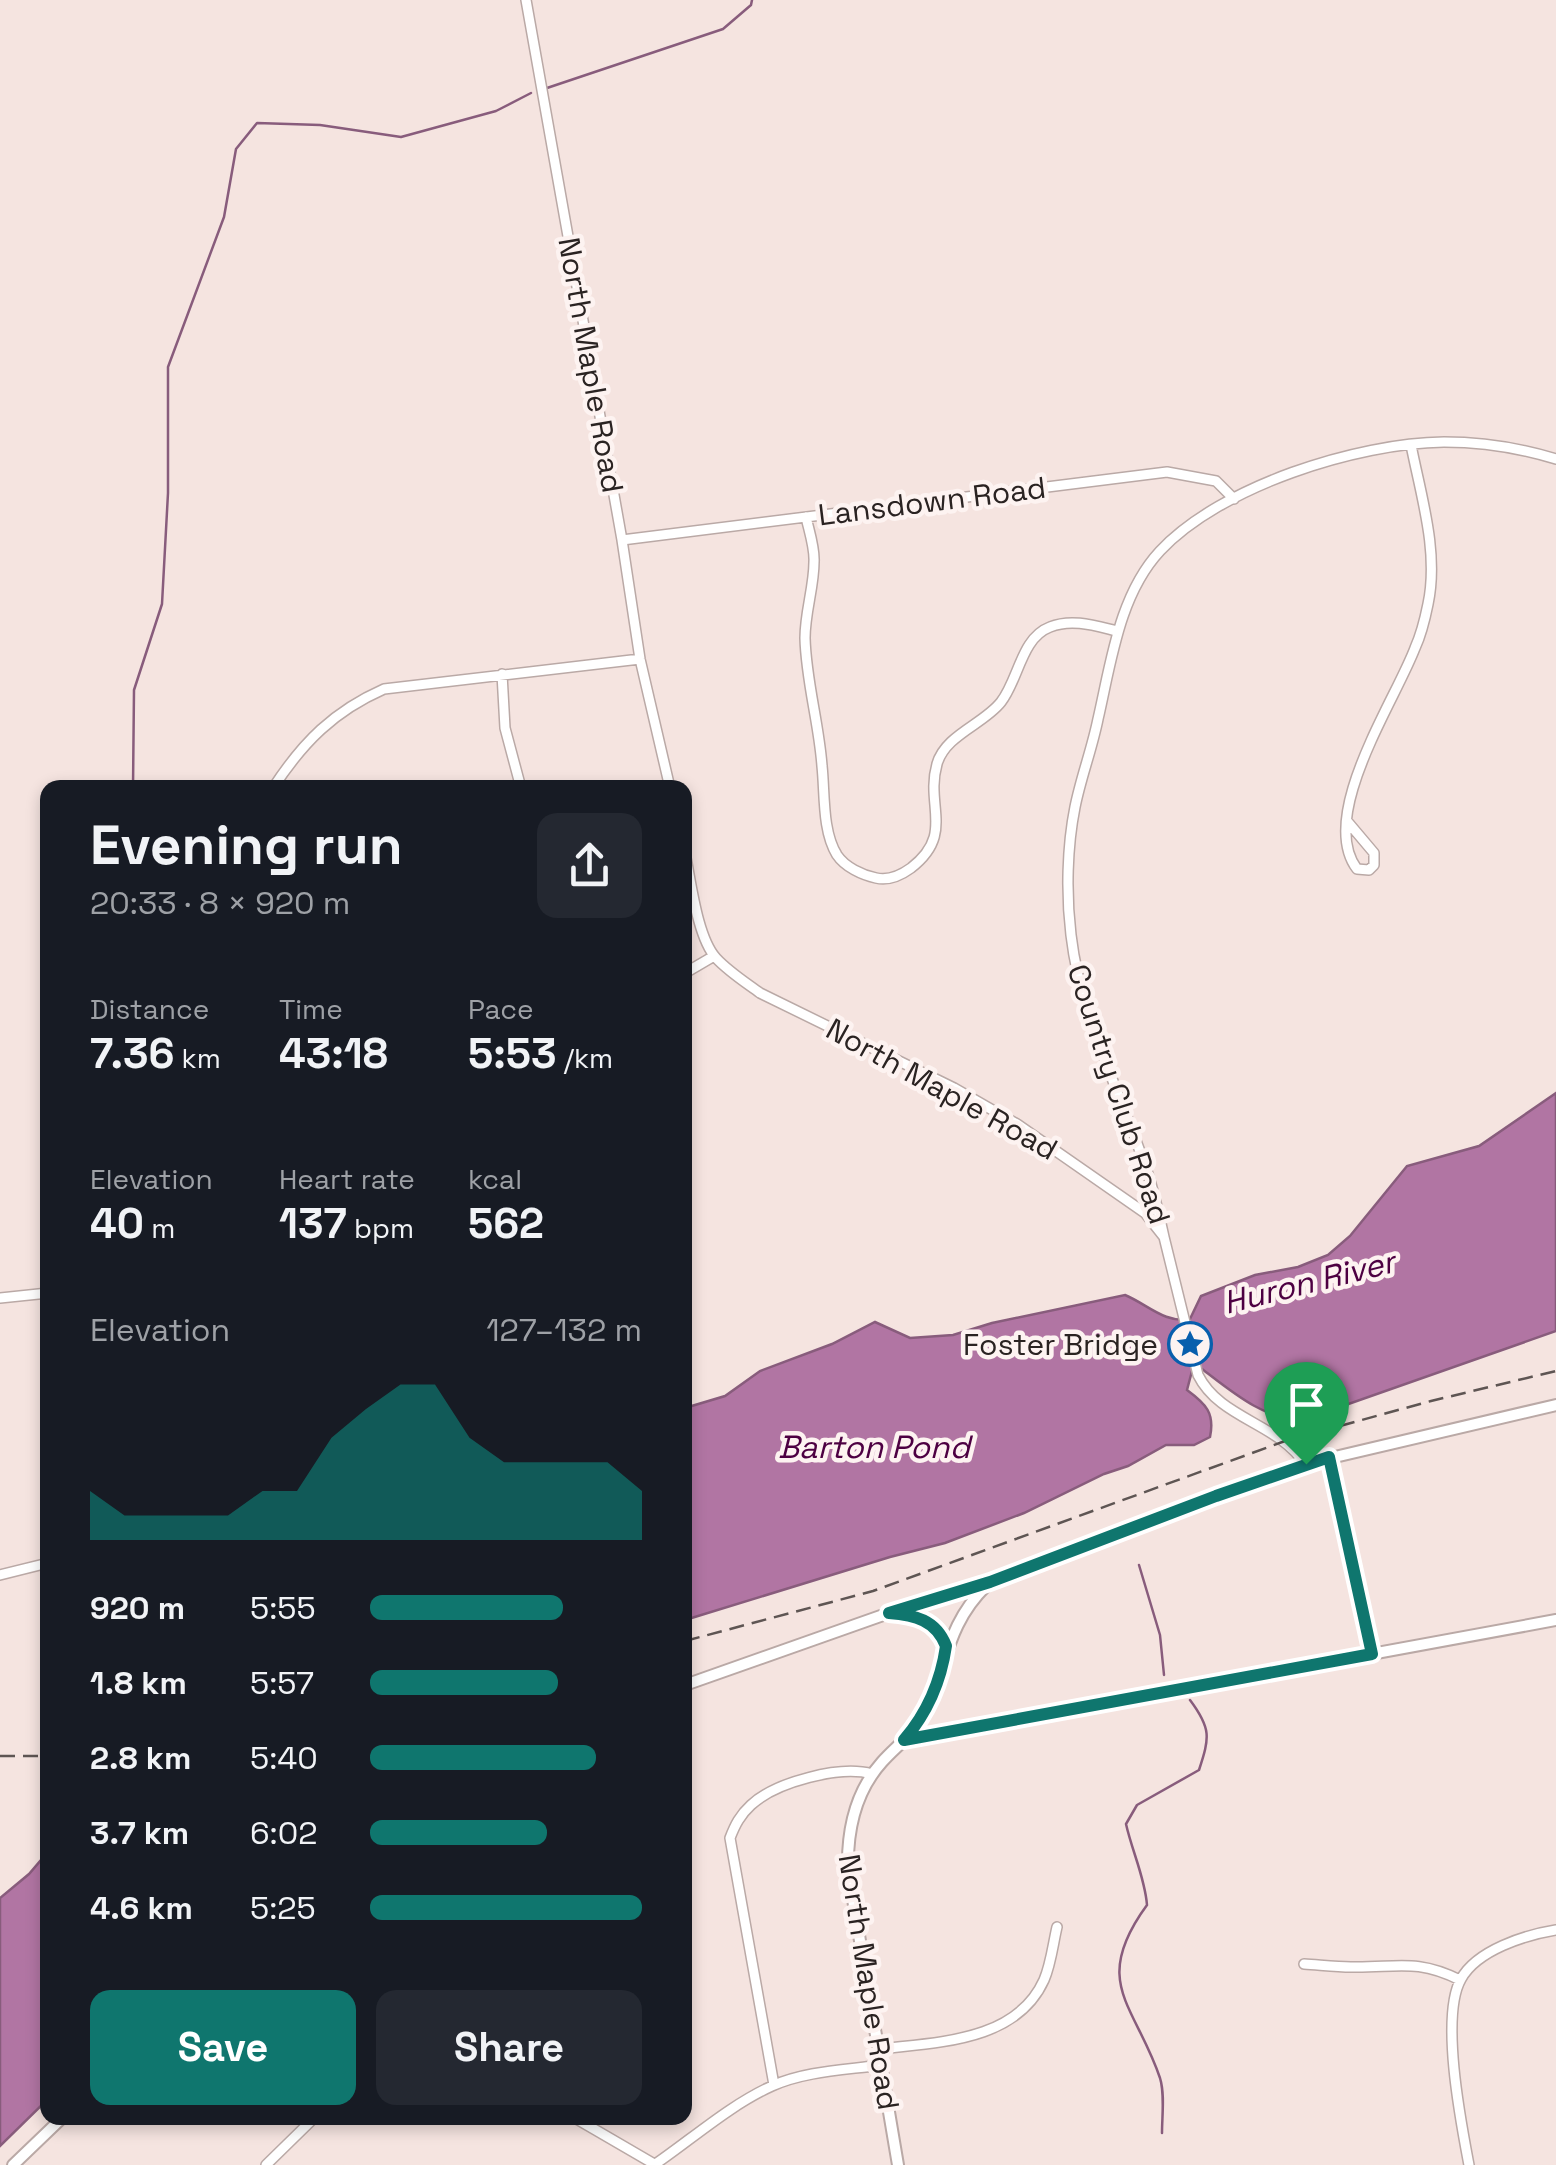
<!DOCTYPE html>
<meta charset="utf-8">
<style>
:root{--surface:#171b24;--page:#242831;--text:#f1f3f6;--muted:#9ea1a6;--accent:#0f766e}
body{margin:0;font-family:"Space Grotesk",sans-serif;background:var(--page);color:var(--text);height:100vh;display:flex;flex-direction:column;font-size:38px;white-space:nowrap}
*{box-sizing:border-box;margin:0}
p{font-size:32px;color:var(--muted)}
.icon{flex:none;width:55px;height:55px;fill:none;stroke:currentColor;stroke-width:2;stroke-linecap:round;stroke-linejoin:round}
.map{position:relative;flex:1;overflow:hidden}
.drawer{position:absolute;left:40px;top:780px;width:652px;height:1345px;display:flex;flex-direction:column;background:var(--surface);border-radius:20px;box-shadow:0 5px 15px #0003}
.drawer>*{flex:none}
.pin{position:absolute;display:grid;place-items:center;width:85px;height:85px;color:#fff;margin:-102px -42px;border-radius:50% 50% 50% 0;rotate:-45deg;box-shadow:0 0 10px #0007}
.pin .icon{rotate:45deg}
.round{display:grid;place-items:center;flex:none;width:105px;height:105px;border-radius:20px;background:var(--page)}
.headline{display:flex;align-items:center;justify-content:space-between;height:170px;padding:0 50px}
h1{font-size:55px;font-weight:700;line-height:75px}
.metrics{display:grid;grid-template-columns:repeat(3,1fr);gap:15px;height:170px;padding:10px 50px}
.metrics div{display:grid;align-content:center}
.metrics b{font-size:42px;font-weight:700}
.metrics small{font-size:28px;font-weight:400}
.metrics p{font-size:28px}
.chart{height:280px;padding:20px 50px}
.chart p{display:flex;justify-content:space-between}
.chart svg{width:100%;height:180px;margin-top:10px;fill:var(--accent);opacity:.7}
.primary-button{display:flex;gap:20px;margin-top:auto;padding:20px 50px}
.primary-button a{flex:1;height:115px;border-radius:20px;background:var(--accent);color:#fff;font-size:40px;font-weight:700;line-height:115px;text-align:center}
.primary-button a+a{background:var(--page);color:var(--text)}
ul{padding:0 50px;list-style:none;font-size:32px}
li{display:grid;grid-template-columns:160px 120px 1fr;align-items:center;height:75px}
li i{height:25px;border-radius:12px;background:var(--accent)}
.map>svg:first-child{display:block}
.water{fill:#b175a3;stroke:#885c7c;stroke-width:2.5}
.lines{fill:none;stroke-linecap:round;stroke-linejoin:round}
.stream{stroke:#885c7c;stroke-width:2.5}
.minor-casing{stroke:#baa9a6;stroke-width:12}
.tertiary-casing{stroke:#baa9a6;stroke-width:14}
.minor{stroke:#fff;stroke-width:9}
.tertiary{stroke:#fff;stroke-width:10}
.rail{stroke:#5e5553;stroke-width:2.5;stroke-dasharray:15 8;stroke-linecap:butt}
.route-casing{stroke:#fff;stroke-width:20}
.route{stroke:#0f766e;stroke-width:12}
.labels{text-anchor:middle;dominant-baseline:central;stroke-width:9;stroke-linejoin:round;paint-order:stroke}
.street-label{font-size:30px;fill:#2a2322;stroke:#fdf3f1}
.poi-label{font-size:30px;fill:#2a2322;stroke:#fdf3f1;text-anchor:end}
.water-label{font-size:32px;font-style:italic;fill:#4d0042;stroke:#fdf3f1}
</style>
<div class="map">
<svg width="1556" height="2165" viewBox="0 0 1556 2165">
<rect width="100%" height="100%" fill="#f5e4e0"/>
<path class="water" d="M 1556,1093 L 1556,1331 L 1303,1420 C 1264,1420 1231,1391 1202,1369 L 1192,1371 L 1187,1390 C 1206,1404 1215,1413 1210,1437 L 1194,1445 L 1166,1445 L 1128,1466 L 1104,1474 L 1024,1513 L 945,1543 L 890,1557 L 685,1620 L 685,1408 L 725,1396 L 760,1371 L 832,1344 L 875,1322 L 910,1338 L 953,1335 L 992,1323 L 1125,1295 C 1147,1304 1165,1324 1190,1319 L 1201,1296 L 1255,1275 L 1298,1267 L 1328,1255 L 1350,1236 L 1407,1166 L 1479,1146 Z
M 47,1853 L 47,2100 L 0,2146 L 0,1898 L 29,1874 Z"/>
<g class="lines">
<path class="stream" d="M 547,88 L 723,29 L 751,5 L 752,0
M 133,788 L 134,690 L 162,604 L 168,493 L 168,367 L 224,217 L 236,149 L 257,123 L 320,125 L 401,137 L 496,111 L 531,93
M 1139,1565 L 1160,1635 L 1164,1675
M 1162,2133 C 1162,2116 1165,2094 1160,2078 C 1135,2004 1090,1983 1147,1905 C 1145,1878 1132,1851 1126,1824 L 1137,1805 L 1199,1770 C 1210,1737 1211,1728 1190,1700"/>
<g class="minor-casing">
<path id="minor" d="M 526,0 L 622,540 L 640,659 L 670,788
M 806,517 C 809,531 815,548 814,562 C 814,587 805,612 805,638 C 806,681 819,723 822,766 C 825,793 822,831 837,855 C 845,867 862,875 876,878 C 889,881 900,876 911,868 C 955,834 925,806 937,764 C 945,735 984,724 1001,702 C 1019,679 1021,638 1050,627 C 1072,618 1096,626 1117,631
M 622,540 L 1167,472 L 1216,481 L 1234,499
M 502,674 L 505,728 L 521,788
M 273,788 C 303,742 334,711 384,689 L 640,659
M 1347,821 L 1374,853 L 1374,865 L 1369,870 L 1357,869 C 1317,816 1395,701 1415,648 C 1421,635 1425,619 1428,604 C 1439,552 1421,496 1411,445
M 685,853 C 691,881 697,937 716,958 C 729,972 745,982 760,993 L 954,1088 L 1017,1124 L 1145,1213 L 1164,1237 L 1198,1375 C 1220,1419 1278,1423 1305,1464
M 685,973 L 714,956
M 1164,1237 C 1158,1210 1152,1183 1142,1157 C 1116,1083 1080,1013 1071,935 C 1066,894 1067,847 1075,807 C 1081,777 1092,749 1098,719 C 1111,663 1119,595 1160,551 C 1221,486 1357,443 1444,442 C 1483,442 1520,448 1556,459
M 0,1298 L 48,1293
M 1329,1457 L 1349,1537 L 1372,1654
M 0,1575 L 48,1563
M 1304,1964 C 1320,1965 1336,1967 1351,1967 C 1396,1968 1416,1958 1460,1980
M 879,2049 C 937,2042 1016,2042 1044,1980 C 1051,1964 1053,1944 1057,1927
M 774,2085 L 730,1838 C 735,1825 740,1815 751,1805 C 776,1782 840,1765 872,1774
M 575,2118 L 654,2164
M 266,2165 L 314,2118
M 654,2165 C 692,2139 730,2105 772,2086 C 805,2071 846,2070 881,2065
M 1469,2165 C 1461,2123 1440,2016 1461,1979 C 1477,1950 1525,1935 1556,1930"/>
</g>
<g class="tertiary-casing">
<path id="tertiary" d="M 896,1614 C 919,1615 938,1624 946,1646
M 685,1685 L 889,1613 L 990,1582 L 1305,1464 L 1556,1405
M 904,1740 L 1556,1620
M 13,2165 L 62,2118
M 898,2165 L 848,1870 C 847,1832 855,1792 882,1762 C 895,1747 913,1735 923,1716 C 947,1669 945,1626 986,1586"/>
</g>
<use href="#minor" class="minor"/>
<use href="#tertiary" class="tertiary"/>
<path class="rail" d="M 685,1641 L 873,1591 L 1285,1441 L 1431,1401 L 1556,1371
M 0,1756 L 48,1756"/>
</g>
<g class="lines">
<g class="route-casing">
<path id="route" d="M 1329,1457 L 1372,1654 L 904,1740 C 927,1713 941,1681 946,1646 C 936,1620 915,1615 889,1613 L 990,1582 L 1216,1496 Z"/>
</g>
<use href="#route" class="route"/>
</g>
<defs>
<g id="sight-ring" transform="scale(2.25)"><circle r="9.5" fill="#fdf3f1" stroke="#085fad" stroke-width="1.5"/><path d="M0-6L1.8-2.2L6-1.7L2.9 1.2L3.7 5.4L0 3.3L-3.7 5.4L-2.9 1.2L-6-1.7L-1.8-2.2Z" fill="#085fad"/></g>
</defs>
<g fill-rule="evenodd">
<use href="#sight-ring" x="1190" y="1344"/>
</g>
<g class="labels">
<g class="street-label">
<text transform="translate(591 365) rotate(80)">North Maple Road</text>
<text transform="translate(932 501) rotate(-7)">Lansdown Road</text>
<text transform="translate(942 1089) rotate(29)">North Maple Road</text>
<text transform="translate(1119 1094) rotate(72)">Country Club Road</text>
<text transform="translate(869 1982) rotate(81)">North Maple Road</text>
</g>
<g class="poi-label">
<text x="1158" y="1344">Foster Bridge</text>
</g>
<g class="water-label">
<text transform="translate(1309 1282) rotate(-14)">Huron River</text>
<text x="874" y="1447">Barton Pond</text>
</g>
</g>
</svg>
<div class="pin" style="left:1306px;top:1464px;background:#1e9e55"><svg class="icon" aria-label="arrive" viewBox="0 0 24 24"><path d="M6 21V4h12l-3 4 3 4H6"/></svg></div>
<section class="drawer">
<div class="headline"><div><h1>Evening run</h1><p>20:33 · 8 × 920 m</p></div><a class="round"><svg class="icon" aria-label="share" viewBox="0 0 24 24"><path d="M12 15V3M7 8l5-5 5 5M5 13v7h14v-7"/></svg></a></div>
<div class="metrics">
<div><p>Distance</p><b>7.36<small> km</small></b></div>
<div><p>Time</p><b>43:18</b></div>
<div><p>Pace</p><b>5:53<small> /km</small></b></div>
</div>
<div class="metrics">
<div><p>Elevation</p><b>40<small> m</small></b></div>
<div><p>Heart rate</p><b>137<small> bpm</small></b></div>
<div><p>kcal</p><b>562</b></div>
</div>
<div class="chart"><p><span>Elevation</span>127–132 m</p>
<svg viewBox="0 0 160 44" preserveAspectRatio="none"><path d="M0 44V32L10 38L20 38L30 38L40 38L50 32L60 32L70 19L80 12L90 6L100 6L110 19L120 25L130 25L140 25L150 25L160 32V44z"/></svg>
</div>
<ul>
<li><b>920 m</b>5:55<i style="width:71%"></i></li>
<li><b>1.8 km</b>5:57<i style="width:69%"></i></li>
<li><b>2.8 km</b>5:40<i style="width:83%"></i></li>
<li><b>3.7 km</b>6:02<i style="width:65%"></i></li>
<li><b>4.6 km</b>5:25<i style="width:100%"></i></li>
</ul>
<div class="primary-button"><a>Save</a><a>Share</a></div>
</section>
</div>
